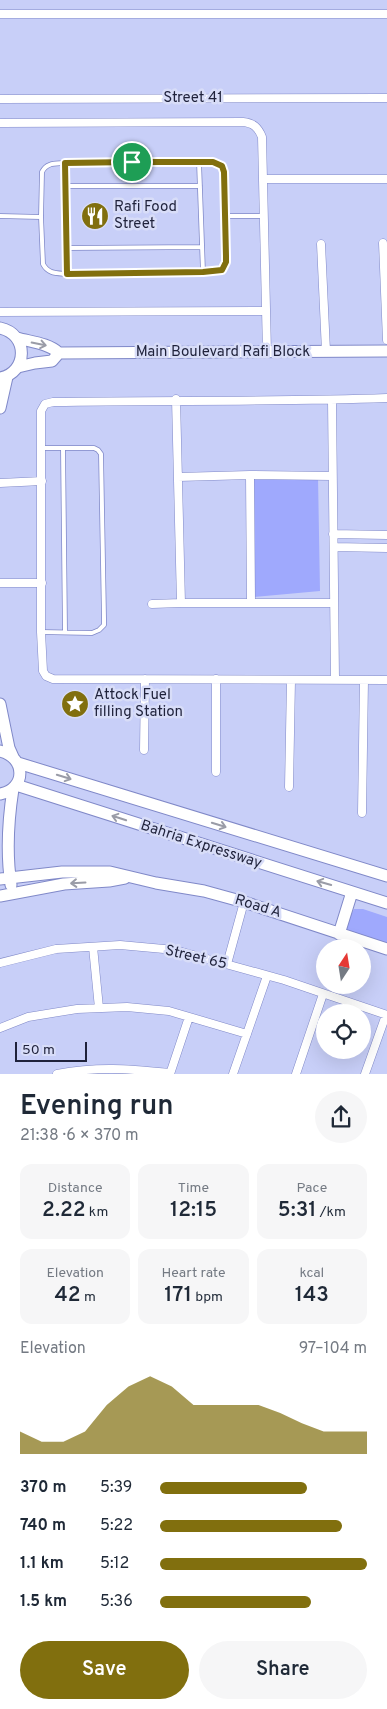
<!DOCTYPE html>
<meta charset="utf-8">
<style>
:root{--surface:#fff;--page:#f6f6f7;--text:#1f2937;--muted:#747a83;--accent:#816f0e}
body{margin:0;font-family:Overpass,sans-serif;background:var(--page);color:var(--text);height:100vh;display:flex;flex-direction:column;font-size:19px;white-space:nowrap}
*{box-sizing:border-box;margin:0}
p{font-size:16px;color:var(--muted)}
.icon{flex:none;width:28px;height:28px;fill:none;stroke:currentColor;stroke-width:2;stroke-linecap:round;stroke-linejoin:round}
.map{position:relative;height:1074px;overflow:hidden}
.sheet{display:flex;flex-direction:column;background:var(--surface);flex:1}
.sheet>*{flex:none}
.needle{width:32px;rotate:12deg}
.controls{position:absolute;left:316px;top:939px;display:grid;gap:10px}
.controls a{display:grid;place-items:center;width:55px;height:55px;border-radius:50%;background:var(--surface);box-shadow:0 5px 20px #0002;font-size:25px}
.scale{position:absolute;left:15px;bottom:12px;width:72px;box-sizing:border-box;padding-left:5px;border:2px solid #1f223b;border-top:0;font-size:14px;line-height:18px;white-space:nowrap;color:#1f223b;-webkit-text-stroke:4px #d8ddf8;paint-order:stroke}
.pin{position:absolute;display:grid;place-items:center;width:42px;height:42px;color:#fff;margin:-21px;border:2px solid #fff;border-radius:50%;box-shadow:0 1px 5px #0007}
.round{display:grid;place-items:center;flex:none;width:52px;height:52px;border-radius:26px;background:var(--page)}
.overview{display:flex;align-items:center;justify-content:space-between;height:85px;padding:0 20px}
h1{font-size:28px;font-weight:600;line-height:38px}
.metrics{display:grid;grid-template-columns:repeat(3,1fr);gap:8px;height:85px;padding:5px 20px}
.metrics div{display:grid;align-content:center;border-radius:12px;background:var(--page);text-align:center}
.metrics b{font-size:21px;font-weight:600}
.metrics small{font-size:14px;font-weight:400}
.metrics p{font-size:14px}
.chart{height:140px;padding:10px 20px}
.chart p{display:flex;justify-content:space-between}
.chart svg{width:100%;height:90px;margin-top:5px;fill:var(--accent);opacity:.7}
.primary-button{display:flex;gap:10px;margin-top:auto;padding:10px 20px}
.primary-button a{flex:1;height:58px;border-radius:30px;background:var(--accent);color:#fff;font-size:20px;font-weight:600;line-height:58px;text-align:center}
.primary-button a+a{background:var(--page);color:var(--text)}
ul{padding:0 20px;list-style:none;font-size:16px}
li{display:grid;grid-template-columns:80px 60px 1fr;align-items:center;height:38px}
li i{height:12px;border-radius:6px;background:var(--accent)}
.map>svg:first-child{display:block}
.green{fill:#9fa9fd}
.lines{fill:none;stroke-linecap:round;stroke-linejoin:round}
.lane-casing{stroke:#8089c8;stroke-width:5.5}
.street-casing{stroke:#8089c8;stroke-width:9}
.secondary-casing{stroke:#8089c8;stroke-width:13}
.lane{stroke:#fff;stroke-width:4}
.street{stroke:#fff;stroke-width:8}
.secondary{stroke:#fff;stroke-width:11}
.oneway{stroke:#9a9ca7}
.route-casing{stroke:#fff;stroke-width:10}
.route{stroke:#816f0e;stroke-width:6}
.labels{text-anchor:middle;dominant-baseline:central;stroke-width:5;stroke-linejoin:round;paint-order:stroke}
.street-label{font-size:15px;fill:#1f223b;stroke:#d8ddf8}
.poi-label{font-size:15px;fill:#1f223b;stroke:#d8ddf8;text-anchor:start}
</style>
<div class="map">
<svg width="387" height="1074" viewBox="0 0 387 1074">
<rect width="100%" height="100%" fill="#c8cff8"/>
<path class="green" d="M 253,477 L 318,477 L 320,591 L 253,597 Z
M 354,909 L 363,909 L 387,917 L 387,946 L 347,931 L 347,923 Z"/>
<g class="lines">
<g class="lane-casing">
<path id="lane" d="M 199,162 C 210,162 220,160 224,172 L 227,256 L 226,262 L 222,270 L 203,272 L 67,274 C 57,273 48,274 43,264 L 41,217 L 42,172 C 47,162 56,164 65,163 Z
M 199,162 L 203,272
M 65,163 L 67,274
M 66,186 L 200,186
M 0,216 L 41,217
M 226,216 L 263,216
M 67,248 L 202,247
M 41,448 L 94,448 L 98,450 L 101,454 L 104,618 L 104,625 L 99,630 L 92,633 L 41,632
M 63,448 L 65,632"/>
</g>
<g class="street-casing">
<path id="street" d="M 0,14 L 387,14
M 0,99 L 387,98
M 0,123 L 243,122 C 253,123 258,127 262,137 L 267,352
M 263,179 L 387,179
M 383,243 L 387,340
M 321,244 L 326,351
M 0,312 L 266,311
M 387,398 C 276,402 164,400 53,402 L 45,404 L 41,411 L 41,632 L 43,671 L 46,676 L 53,679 L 387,680
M 176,399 L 181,603 L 334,603
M 332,400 L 335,679
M 250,475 L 251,602
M 178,477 L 250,475 L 332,476
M 0,483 L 42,481
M 333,534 L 387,535
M 334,547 L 387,548
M 0,583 L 42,583
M 152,604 L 181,603
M 144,750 L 145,679
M 216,772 L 216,679
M 289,787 L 291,680
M 362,813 L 364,680
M 93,947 L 99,1008
M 0,963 L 56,949 L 120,945 L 175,950 L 284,980 L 387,1015
M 227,964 L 244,902
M 0,1028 L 28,1017 L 77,1009 L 127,1007 L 169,1011 L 247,1034
M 57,1074 C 99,1066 128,1069 170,1073
M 170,1074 L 189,1017
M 233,1074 L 267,976
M 296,1074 L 323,994
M 365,1074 L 386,1015"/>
</g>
<g class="secondary-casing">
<path id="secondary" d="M 0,328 C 29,334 28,373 0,378
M 17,338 C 31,342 48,343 59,353
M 59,353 L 387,351
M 18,367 L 35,363 L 52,361 L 59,353
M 0,408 L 7,377
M 0,704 L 9,748 L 13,757
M 0,751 C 26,757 27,789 0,794
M 18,763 L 387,876
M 16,785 L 387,903
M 0,879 L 62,872 L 110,872 L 156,883 L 204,891 L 244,902 L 387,949
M 11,885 C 6,852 8,821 13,789
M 0,896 L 64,884 L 109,881 L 125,878
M 339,934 L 352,892"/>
</g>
<use href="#lane" class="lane"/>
<use href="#street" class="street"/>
<use href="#secondary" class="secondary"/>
</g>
<defs><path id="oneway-shaft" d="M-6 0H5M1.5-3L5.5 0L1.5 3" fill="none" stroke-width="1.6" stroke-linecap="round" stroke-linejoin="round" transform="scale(1.25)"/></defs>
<g class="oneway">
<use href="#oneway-shaft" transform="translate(39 344) rotate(11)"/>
<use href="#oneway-shaft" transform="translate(64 777) rotate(17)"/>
<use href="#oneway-shaft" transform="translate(119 818) rotate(-162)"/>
<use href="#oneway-shaft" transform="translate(219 825) rotate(17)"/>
<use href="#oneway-shaft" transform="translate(78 883) rotate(177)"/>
<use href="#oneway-shaft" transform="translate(324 883) rotate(-164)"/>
</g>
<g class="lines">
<g class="route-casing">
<path id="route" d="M 132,162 L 213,162 L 222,166 L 224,172 L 226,256 L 226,262 L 222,270 L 203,272 L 67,274 L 65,163 Z"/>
</g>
<use href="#route" class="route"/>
</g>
<defs>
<g id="restaurant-disc" transform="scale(1.4375)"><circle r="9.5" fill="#816f0e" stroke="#d8ddf8"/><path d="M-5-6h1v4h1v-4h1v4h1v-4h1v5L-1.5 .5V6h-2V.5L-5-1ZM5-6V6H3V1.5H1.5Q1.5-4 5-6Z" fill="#fff"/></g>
<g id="sight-disc" transform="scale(1.4375)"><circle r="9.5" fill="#816f0e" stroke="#d8ddf8"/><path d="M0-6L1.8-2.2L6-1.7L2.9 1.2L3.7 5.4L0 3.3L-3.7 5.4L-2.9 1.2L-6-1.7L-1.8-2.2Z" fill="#fff"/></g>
</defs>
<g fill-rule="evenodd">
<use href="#restaurant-disc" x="95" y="216"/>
<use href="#sight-disc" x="75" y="704"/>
</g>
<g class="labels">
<g class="street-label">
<text x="193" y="98">Street 41</text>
<text x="223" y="352">Main Boulevard Rafi Block</text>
<text transform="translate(201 845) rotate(18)">Bahria Expressway</text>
<text transform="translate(258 907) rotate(17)">Road A</text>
<text transform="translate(196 958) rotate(13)">Street 65</text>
</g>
<g class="poi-label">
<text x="114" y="207">Rafi Food<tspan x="114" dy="17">Street</tspan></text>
<text x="94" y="695">Attock Fuel<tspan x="94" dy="17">filling Station</tspan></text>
</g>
</g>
</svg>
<div class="controls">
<a><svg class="needle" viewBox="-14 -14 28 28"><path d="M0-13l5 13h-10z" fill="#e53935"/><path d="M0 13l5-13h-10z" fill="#747a83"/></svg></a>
<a><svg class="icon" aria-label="locate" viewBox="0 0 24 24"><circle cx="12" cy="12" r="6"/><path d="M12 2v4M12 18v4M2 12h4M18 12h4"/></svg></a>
</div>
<div class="scale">50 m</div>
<div class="pin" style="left:132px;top:162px;background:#1e9e55"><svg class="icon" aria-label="arrive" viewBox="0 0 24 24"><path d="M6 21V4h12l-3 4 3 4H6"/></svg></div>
</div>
<section class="sheet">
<div class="overview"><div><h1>Evening run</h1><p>21:38 · 6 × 370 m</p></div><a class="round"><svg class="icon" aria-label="share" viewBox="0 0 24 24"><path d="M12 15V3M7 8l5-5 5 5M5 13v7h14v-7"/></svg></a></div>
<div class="metrics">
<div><p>Distance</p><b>2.22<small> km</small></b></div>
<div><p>Time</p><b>12:15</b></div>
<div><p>Pace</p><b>5:31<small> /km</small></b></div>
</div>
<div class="metrics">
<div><p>Elevation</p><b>42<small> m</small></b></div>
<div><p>Heart rate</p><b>171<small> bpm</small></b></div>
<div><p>kcal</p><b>143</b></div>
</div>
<div class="chart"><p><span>Elevation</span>97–104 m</p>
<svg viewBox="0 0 160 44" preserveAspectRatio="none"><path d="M0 44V33L10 38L20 38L30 33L40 20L50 11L60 6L70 11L80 20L90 20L100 20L110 20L120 24L130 29L140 33L150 33L160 33V44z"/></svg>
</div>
<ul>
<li><b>370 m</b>5:39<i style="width:71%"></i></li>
<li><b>740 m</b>5:22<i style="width:88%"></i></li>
<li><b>1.1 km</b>5:12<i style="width:100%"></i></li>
<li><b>1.5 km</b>5:36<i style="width:73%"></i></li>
</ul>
<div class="primary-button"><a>Save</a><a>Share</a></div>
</section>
